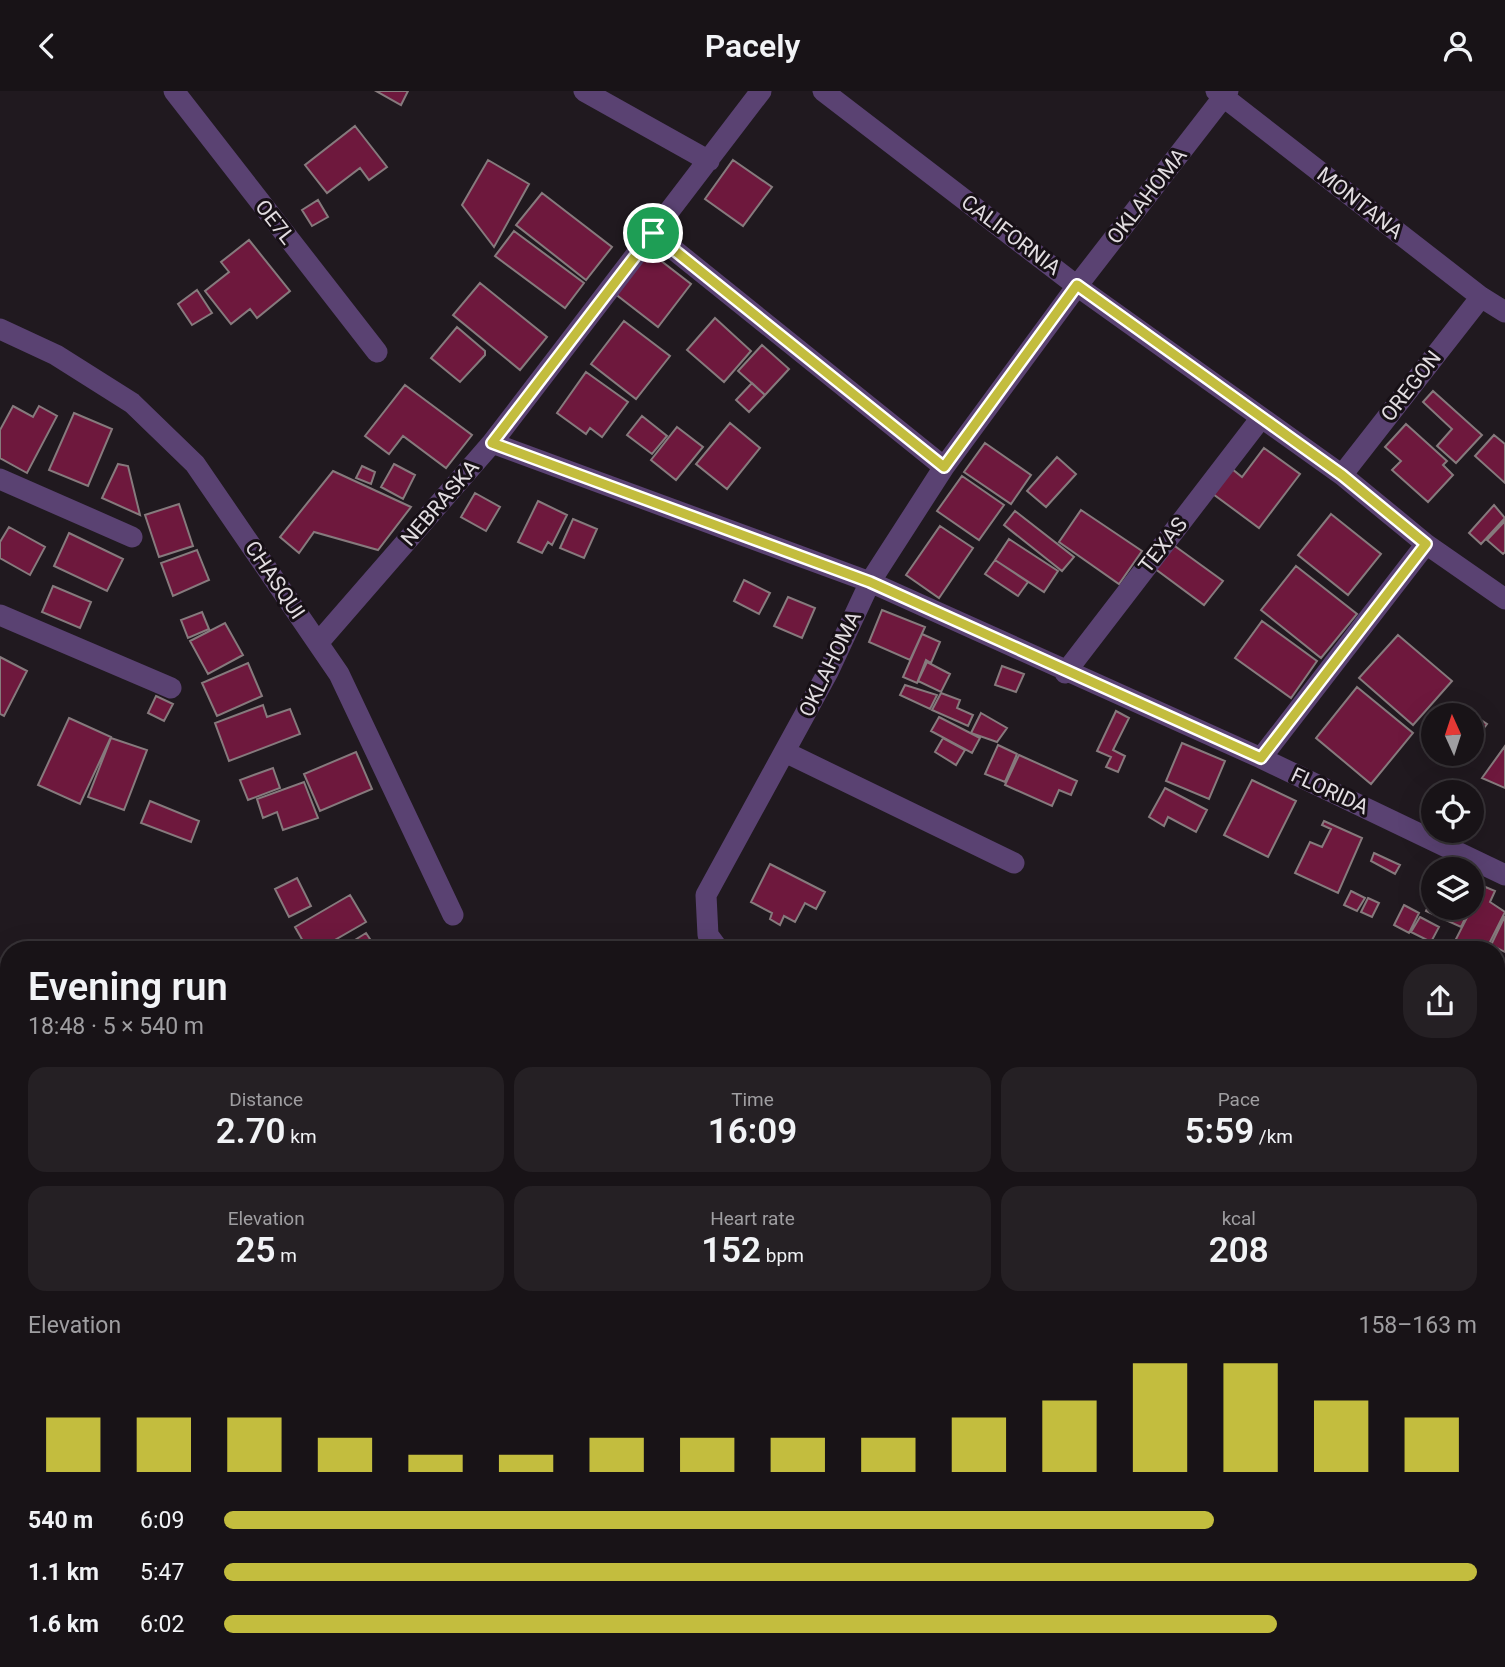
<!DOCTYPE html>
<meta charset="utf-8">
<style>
:root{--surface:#181317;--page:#252024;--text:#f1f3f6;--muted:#9f9ea1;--line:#363236;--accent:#c3bd3e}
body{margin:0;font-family:Roboto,sans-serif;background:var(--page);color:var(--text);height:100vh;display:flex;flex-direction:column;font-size:26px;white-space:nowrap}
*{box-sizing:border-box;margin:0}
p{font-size:23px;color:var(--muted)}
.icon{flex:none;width:38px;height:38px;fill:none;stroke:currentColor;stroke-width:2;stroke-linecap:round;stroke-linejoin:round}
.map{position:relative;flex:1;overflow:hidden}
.details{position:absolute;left:0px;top:850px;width:1505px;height:726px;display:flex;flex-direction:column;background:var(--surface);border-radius:28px 28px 0 0;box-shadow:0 7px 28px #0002,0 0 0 2px var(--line)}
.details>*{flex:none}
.needle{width:46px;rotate:357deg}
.buttons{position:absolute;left:1421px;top:612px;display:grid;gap:14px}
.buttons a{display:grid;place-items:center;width:63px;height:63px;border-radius:50%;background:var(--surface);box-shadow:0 7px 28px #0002,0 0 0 2px var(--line);font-size:35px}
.pin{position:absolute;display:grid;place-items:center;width:60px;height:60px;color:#fff;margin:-30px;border:4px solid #fff;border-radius:50%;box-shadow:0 2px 7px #0007}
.round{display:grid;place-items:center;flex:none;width:74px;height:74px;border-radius:28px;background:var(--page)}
.head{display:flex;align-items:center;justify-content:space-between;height:119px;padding:0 28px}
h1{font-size:38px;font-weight:600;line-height:52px}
.stats{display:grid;grid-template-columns:repeat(3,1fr);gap:10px;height:119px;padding:7px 28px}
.stats div{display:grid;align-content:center;border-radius:18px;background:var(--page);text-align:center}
.stats b{font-size:35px;font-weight:600}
.stats small{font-size:19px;font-weight:400}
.stats p{font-size:19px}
.chart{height:196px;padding:14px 28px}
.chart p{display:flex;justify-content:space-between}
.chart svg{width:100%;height:126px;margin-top:7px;stroke:var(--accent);stroke-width:6}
ul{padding:0 28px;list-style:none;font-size:23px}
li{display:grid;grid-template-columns:112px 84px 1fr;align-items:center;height:52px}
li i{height:18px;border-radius:9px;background:var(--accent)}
header{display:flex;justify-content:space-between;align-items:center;height:91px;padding:0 28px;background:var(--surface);font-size:32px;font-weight:600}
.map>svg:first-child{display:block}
.green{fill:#5d2925}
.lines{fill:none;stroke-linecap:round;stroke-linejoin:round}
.stream{stroke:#080032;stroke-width:9}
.building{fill:#6e183d;stroke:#867a7d;stroke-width:2}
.service{stroke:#5a4272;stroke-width:12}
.minor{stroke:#5a4272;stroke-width:21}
.route-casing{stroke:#fff;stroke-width:14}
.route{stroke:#c3bd3e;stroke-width:9}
.labels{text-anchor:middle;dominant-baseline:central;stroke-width:6;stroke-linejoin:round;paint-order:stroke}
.street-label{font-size:21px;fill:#e2dde1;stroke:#171016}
</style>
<header><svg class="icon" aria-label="back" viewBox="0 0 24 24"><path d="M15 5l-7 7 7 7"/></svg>Pacely<svg class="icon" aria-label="person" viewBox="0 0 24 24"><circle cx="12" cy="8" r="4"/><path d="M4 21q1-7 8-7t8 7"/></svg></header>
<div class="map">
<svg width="1505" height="1576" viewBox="0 0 1505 1576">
<rect width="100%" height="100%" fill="#20191f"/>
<path class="green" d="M 0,1331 L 9,1332 L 9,1403 L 0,1403 Z"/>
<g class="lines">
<path class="stream" d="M 0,1261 L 9,1259
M 1496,1506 L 1505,1511"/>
</g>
<path class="building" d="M 376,0 L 408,0 L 401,14 Z
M 355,35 L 387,76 L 369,89 L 360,77 L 327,102 L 305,74 Z
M 488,69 L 529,93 L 494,156 L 462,114 Z
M 733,69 L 772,96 L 743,135 L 705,108 Z
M 542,102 L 612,156 L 586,189 L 516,134 Z
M 318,109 L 328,126 L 312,135 L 302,119 Z
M 514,140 L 584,192 L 565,217 L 495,165 Z
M 249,149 L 290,200 L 257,227 L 250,218 L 231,233 L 205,200 L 229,181 L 221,171 Z
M 647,159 L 691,193 L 658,236 L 614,202 Z
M 480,192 L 547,246 L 520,279 L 453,224 Z
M 197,199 L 212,222 L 192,234 L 178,213 Z
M 715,227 L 751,260 L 724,291 L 687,259 Z
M 624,230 L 670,265 L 636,308 L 591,273 Z
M 457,236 L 485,260 L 485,264 L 460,291 L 431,267 Z
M 762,254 L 789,278 L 765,304 L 738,280 Z
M 586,281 L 628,311 L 602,346 L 590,337 L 586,343 L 557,322 Z
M 752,292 L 765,304 L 749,321 L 736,309 Z
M 405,294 L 472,344 L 446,377 L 403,345 L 389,363 L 365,345 Z
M 1433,300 L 1482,344 L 1456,372 L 1437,355 L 1452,338 L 1423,311 Z
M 13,315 L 33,326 L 39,315 L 57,325 L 27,382 L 0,367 L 0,339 Z
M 74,322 L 112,338 L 88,395 L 49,379 Z
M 642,325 L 667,345 L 652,363 L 627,344 Z
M 730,332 L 760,357 L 727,398 L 696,373 Z
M 1406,333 L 1447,370 L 1443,374 L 1453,384 L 1428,411 L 1392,379 L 1401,370 L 1385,356 Z
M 677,336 L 703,356 L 676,389 L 651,369 Z
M 1494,344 L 1505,353 L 1505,392 L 1475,365 Z
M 985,352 L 1031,384 L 1011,413 L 964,381 Z
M 1264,357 L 1300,383 L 1259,437 L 1213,403 L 1232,378 L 1242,386 Z
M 1057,366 L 1076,383 L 1046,416 L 1027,400 Z
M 118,373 L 128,375 L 140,424 L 102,407 Z
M 394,373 L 415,384 L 403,408 L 381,396 Z
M 362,375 L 375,381 L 371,393 L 356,387 Z
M 333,380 L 411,416 L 378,459 L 314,441 L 299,462 L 280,446 Z
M 962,385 L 1004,414 L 979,449 L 937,420 Z
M 475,402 L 500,416 L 486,440 L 461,426 Z
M 538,410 L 567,424 L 552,454 L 548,451 L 542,462 L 518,451 Z
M 179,413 L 193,455 L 159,466 L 145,424 Z
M 1494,414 L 1505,427 L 1481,453 L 1469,442 Z
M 1081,419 L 1142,460 L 1119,493 L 1059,451 Z
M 1015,420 L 1074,466 L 1062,480 L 1004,434 Z
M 1331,423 L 1381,463 L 1348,504 L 1298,464 Z
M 573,428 L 597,438 L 584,467 L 560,457 Z
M 1505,430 L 1505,461 L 1503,463 L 1487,449 Z
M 940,435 L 973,457 L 939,507 L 906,484 Z
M 9,436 L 45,456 L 30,484 L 0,467 L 0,451 Z
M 69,442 L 123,468 L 107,500 L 54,475 Z
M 1009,448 L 1058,480 L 1044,501 L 995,469 Z
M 1172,453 L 1223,490 L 1204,514 L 1154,477 Z
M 197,459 L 209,489 L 173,505 L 161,472 Z
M 995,469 L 1028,491 L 1018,505 L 985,483 Z
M 1296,475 L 1357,523 L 1321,567 L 1261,519 Z
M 744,489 L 770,502 L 759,523 L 734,510 Z
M 53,495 L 91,511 L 80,537 L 42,521 Z
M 788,506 L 815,517 L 802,547 L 774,535 Z
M 882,519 L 925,536 L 910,569 L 869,551 Z
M 202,521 L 209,538 L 188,547 L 181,529 Z
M 1262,530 L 1317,570 L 1291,607 L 1235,567 Z
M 225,532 L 243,564 L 208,583 L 190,550 Z
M 922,543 L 940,551 L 931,572 L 926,569 L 917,592 L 903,586 Z
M 1398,544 L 1452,590 L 1413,634 L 1359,587 Z
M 0,566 L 27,580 L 4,625 L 0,623 Z
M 927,571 L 950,583 L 941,601 L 918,590 Z
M 248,572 L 262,605 L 217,625 L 202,592 Z
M 1002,575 L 1024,583 L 1016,601 L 995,594 Z
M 905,594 L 937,604 L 930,618 L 900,604 Z
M 1357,596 L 1413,642 L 1371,693 L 1316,647 Z
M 941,602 L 960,609 L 957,617 L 973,624 L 968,635 L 932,619 Z
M 156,605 L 173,613 L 164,630 L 148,622 Z
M 1457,613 L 1487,633 L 1472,653 L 1472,625 L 1449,625 Z
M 263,614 L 267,626 L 290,618 L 300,643 L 229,670 L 215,632 Z
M 1116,620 L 1129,627 L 1113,659 L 1125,665 L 1118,681 L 1106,676 L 1111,666 L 1097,660 Z
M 981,622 L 1007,637 L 997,651 L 971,642 Z
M 939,626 L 980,647 L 972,662 L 931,640 Z
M 69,627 L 111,646 L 80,713 L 38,694 Z
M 111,647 L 147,659 L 124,719 L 88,706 Z
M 943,647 L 965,659 L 956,674 L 935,661 Z
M 1182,652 L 1225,670 L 1209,708 L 1166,690 Z
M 998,654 L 1017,663 L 1005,691 L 985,683 Z
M 1505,655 L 1505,697 L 1482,687 Z
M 356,661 L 372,698 L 320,720 L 304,683 Z
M 1019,664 L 1077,690 L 1071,704 L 1059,699 L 1052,715 L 1005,694 Z
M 273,677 L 280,697 L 248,709 L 240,689 Z
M 1252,689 L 1296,710 L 1268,766 L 1224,744 Z
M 304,691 L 318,727 L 283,739 L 277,721 L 263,727 L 257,708 Z
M 1165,697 L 1207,719 L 1196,741 L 1168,726 L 1164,735 L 1149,726 Z
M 150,710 L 199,730 L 191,751 L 141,732 Z
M 1324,730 L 1362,747 L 1338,802 L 1295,782 L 1310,751 L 1322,756 L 1331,738 L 1322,734 Z
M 1374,762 L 1400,774 L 1395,783 L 1371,770 Z
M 770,773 L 825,801 L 816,818 L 805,812 L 795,831 L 784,825 L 780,834 L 770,828 L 772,822 L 751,811 Z
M 297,787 L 311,815 L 289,826 L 275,798 Z
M 1483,795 L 1495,800 L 1490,811 L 1505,821 L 1486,859 L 1468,859 L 1454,852 Z
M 1351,800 L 1365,807 L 1357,820 L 1344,814 Z
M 350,804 L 366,831 L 326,854 L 324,850 L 308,859 L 295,836 Z
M 1433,804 L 1433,817 L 1470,817 L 1461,836 L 1426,820 Z
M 1368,807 L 1379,812 L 1372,826 L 1361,821 Z
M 1404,814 L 1419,822 L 1409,842 L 1394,834 Z
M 1505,825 L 1505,861 L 1491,854 Z
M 1420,826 L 1439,836 L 1431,851 L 1411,841 Z
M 366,842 L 376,857 L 382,853 L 386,859 L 339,859 Z
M 0,1467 L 9,1473 L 9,1535 L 0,1550 Z"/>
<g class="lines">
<path class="service" d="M 0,1556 L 9,1542"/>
<path class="minor" d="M 174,0 L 377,261
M 584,0 L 709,70
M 823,0 L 1077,195 L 1342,384 L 1426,453 L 1505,508
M 1216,0 L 1481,206 L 1505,221
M 653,142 L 944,376
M 0,238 L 56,264 L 132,312 L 195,373 L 339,583 L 453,824
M 492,352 L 870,491 L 1261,667 L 1505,784
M 1342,384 L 1481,206
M 0,388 L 132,446
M 0,524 L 171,597
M 318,552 L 492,352 L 761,0
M 1065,582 L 1261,327
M 785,661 L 1014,772
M 1261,667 L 1426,453
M 719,859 L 708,844 L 706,804 L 828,581 L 870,491 L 944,376 L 1077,195 L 1228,0"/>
</g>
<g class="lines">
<g class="route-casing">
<path id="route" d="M 653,142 L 944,376 L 1077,194 L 1342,384 L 1426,453 L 1261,667 L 870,491 L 492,352 Z"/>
</g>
<use href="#route" class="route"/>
</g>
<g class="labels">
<g class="street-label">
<text transform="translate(1147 105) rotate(-52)">OKLAHOMA</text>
<text transform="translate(1360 112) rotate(38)">MONTANA</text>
<text transform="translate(275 131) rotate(52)">OE7L</text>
<text transform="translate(1011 144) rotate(37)">CALIFORNIA</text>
<text transform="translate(1411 295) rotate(-52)">OREGON</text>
<text transform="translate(440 412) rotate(-49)">NEBRASKA</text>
<text transform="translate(1163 454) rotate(-52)">TEXAS</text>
<text transform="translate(275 489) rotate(56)">CHASQUI</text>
<text transform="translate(830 573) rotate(-64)">OKLAHOMA</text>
<text transform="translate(1330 700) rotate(25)">FLORIDA</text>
</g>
</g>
</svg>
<div class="buttons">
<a><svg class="needle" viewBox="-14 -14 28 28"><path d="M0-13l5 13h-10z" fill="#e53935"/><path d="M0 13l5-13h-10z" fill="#9f9ea1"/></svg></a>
<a><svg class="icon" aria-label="locate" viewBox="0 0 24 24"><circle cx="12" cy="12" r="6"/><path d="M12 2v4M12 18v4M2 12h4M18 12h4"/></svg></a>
<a><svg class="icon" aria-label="layers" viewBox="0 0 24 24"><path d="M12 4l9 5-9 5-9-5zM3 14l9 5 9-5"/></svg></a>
</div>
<div class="pin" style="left:653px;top:142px;background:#1e9e55"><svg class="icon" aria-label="arrive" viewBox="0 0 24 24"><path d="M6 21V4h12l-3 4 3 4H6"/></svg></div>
<section class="details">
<div class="head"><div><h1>Evening run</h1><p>18:48 · 5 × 540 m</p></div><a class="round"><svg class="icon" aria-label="share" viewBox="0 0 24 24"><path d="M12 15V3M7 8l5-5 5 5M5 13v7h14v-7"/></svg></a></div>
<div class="stats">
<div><p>Distance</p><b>2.70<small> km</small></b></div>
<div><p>Time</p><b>16:09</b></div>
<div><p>Pace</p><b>5:59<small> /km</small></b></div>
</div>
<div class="stats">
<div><p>Elevation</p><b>25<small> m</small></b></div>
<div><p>Heart rate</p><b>152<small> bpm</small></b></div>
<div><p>kcal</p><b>208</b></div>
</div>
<div class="chart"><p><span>Elevation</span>158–163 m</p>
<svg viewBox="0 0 160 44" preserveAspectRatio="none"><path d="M5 44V25M15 44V25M25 44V25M35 44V32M45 44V38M55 44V38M65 44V32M75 44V32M85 44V32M95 44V32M105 44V25M115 44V19M125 44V6M135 44V6M145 44V19M155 44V25"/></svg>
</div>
<ul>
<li><b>540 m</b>6:09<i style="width:79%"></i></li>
<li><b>1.1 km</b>5:47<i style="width:100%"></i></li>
<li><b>1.6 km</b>6:02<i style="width:84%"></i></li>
</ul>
</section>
</div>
